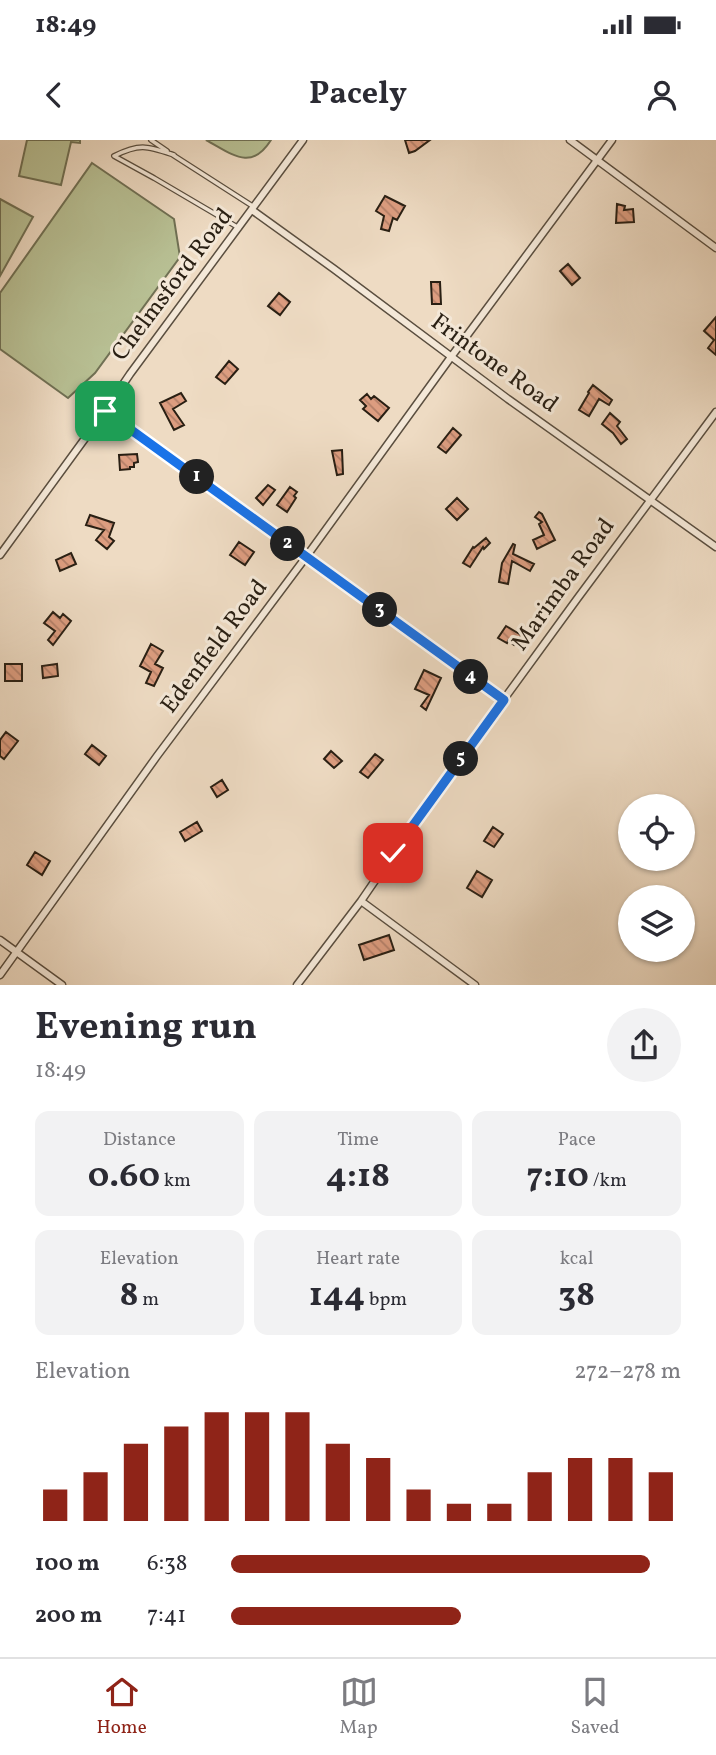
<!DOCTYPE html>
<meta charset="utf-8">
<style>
:root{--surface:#fff;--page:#f2f2f3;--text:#2b2b33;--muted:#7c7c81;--line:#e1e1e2;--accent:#8f2418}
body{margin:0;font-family:Vollkorn,serif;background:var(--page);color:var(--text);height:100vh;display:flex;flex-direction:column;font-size:26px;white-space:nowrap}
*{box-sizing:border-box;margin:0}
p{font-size:23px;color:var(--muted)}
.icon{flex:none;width:38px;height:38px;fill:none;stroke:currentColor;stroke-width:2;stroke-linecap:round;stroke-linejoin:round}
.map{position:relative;height:845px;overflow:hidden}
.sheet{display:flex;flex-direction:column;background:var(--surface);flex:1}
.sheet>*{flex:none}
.buttons{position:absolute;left:618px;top:654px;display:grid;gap:14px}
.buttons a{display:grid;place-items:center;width:77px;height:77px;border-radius:50%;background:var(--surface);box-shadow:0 2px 5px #0004;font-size:35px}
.pin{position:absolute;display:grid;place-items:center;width:60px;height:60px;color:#fff;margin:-30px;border-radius:14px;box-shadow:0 4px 10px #0006}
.km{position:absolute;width:35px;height:35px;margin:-18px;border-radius:50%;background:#222;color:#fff;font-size:19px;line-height:35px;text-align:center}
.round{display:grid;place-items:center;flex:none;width:74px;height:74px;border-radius:37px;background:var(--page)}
.headline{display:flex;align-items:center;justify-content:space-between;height:119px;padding:0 35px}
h1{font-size:38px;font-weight:700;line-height:52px}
.metrics{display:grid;grid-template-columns:repeat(3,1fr);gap:10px;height:119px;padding:7px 35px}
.metrics div{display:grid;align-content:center;border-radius:14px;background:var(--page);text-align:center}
.metrics b{font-size:35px;font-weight:700}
.metrics small{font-size:19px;font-weight:400}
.metrics p{font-size:19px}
.chart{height:196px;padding:14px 35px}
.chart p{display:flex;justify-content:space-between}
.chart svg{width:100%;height:126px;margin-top:7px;stroke:var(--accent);stroke-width:6}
ul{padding:0 35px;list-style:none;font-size:23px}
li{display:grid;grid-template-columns:112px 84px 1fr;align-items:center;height:52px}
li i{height:18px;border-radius:9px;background:var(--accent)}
.status{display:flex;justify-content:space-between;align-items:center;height:49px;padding:0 35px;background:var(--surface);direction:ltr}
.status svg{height:19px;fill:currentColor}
header{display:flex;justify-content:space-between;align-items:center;height:91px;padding:0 35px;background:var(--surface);font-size:32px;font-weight:700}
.tabs{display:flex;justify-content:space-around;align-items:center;height:98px;border-top:2px solid var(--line);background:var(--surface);font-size:19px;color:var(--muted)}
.tabs a{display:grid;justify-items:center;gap:4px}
.tabs .active{color:var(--accent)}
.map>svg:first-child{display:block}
.green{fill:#b8c094;stroke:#707054;stroke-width:2}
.building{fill:url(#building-back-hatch);stroke:#291f13;stroke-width:2}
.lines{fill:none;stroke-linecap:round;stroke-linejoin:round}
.service-casing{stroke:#5a4e3f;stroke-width:6}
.minor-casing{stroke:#5a4e3f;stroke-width:9}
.service{stroke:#f4e8d8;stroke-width:3.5}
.minor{stroke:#f4e8d8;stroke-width:6}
.route-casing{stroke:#fff;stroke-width:14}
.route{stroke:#1a73e8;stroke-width:9}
.labels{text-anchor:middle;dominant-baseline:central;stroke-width:6;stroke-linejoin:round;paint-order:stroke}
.street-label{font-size:24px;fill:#291f13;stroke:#f4e8d8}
</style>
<div class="status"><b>18:49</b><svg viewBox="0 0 49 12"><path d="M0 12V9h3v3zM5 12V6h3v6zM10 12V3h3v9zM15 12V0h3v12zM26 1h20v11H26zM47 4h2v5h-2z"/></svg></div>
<header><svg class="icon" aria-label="back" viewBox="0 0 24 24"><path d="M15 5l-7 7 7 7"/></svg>Pacely<svg class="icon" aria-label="person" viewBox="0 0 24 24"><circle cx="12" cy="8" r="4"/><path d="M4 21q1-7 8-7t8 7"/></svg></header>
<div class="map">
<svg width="716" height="845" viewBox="0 0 716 845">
<defs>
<pattern id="building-back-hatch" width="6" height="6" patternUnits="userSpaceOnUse" patternTransform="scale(1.75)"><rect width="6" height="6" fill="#dd9d80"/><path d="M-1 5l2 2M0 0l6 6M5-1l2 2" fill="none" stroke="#b37f68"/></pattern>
</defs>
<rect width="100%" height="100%" fill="#eedbc3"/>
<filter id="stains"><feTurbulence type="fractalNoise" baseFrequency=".00286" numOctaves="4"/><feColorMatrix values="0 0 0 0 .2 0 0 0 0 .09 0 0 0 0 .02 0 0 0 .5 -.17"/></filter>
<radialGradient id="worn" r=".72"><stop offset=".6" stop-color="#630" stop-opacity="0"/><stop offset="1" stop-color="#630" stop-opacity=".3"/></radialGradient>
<path class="green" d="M 27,0 L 80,0 L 80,3 L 71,2 L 61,45 L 19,36 Z
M 206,0 L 271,0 C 251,32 232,14 206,0 Z
M 92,23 L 174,79 L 180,117 L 95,233 L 68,258 L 0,209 L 0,153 Z
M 0,59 L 33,77 L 0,136 Z"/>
<path class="building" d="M 405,0 L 430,0 L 415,11 L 409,13 Z
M 385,56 L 405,66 L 397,80 L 393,78 L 389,91 L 381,89 L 384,76 L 376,71 Z
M 617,64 L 625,66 L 624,70 L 633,69 L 634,82 L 616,83 Z
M 568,124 L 580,138 L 572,145 L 560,131 Z
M 431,142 L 440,142 L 441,164 L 432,164 Z
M 279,153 L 290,162 L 280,175 L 268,166 Z
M 716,177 L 716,215 L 708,208 L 714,200 L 704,191 Z
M 229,221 L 238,229 L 225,244 L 216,237 Z
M 593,245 L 612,260 L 609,265 L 599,259 L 589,276 L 579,270 L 589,253 L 588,252 Z
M 181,253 L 186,261 L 173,269 L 184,285 L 174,290 L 160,263 Z
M 367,254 L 371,259 L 374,256 L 389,268 L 378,281 L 363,269 L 366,266 L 360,260 Z
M 610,273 L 620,282 L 617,286 L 627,299 L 621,304 L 613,293 L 602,284 Z
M 453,288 L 461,295 L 446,313 L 438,307 Z
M 342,310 L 343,334 L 337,335 L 332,311 Z
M 137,314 L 138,322 L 134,323 L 134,327 L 130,327 L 130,329 L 120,330 L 119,315 Z
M 268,345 L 275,350 L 263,365 L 256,358 Z
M 290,347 L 297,352 L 294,356 L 296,358 L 287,372 L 277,365 Z
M 457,358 L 468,369 L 457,380 L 446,369 Z
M 539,372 L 542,374 L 555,400 L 537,409 L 533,400 L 544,395 L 539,384 L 542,382 L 535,377 Z
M 90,375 L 114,383 L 109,397 L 114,401 L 107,409 L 96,400 L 104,390 L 86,385 Z
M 486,398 L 490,403 L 484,409 L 483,407 L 470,427 L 463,423 L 473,407 L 474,408 Z
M 239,402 L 254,412 L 245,425 L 230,415 Z
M 513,404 L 515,405 L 513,414 L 534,424 L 530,431 L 512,421 L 508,444 L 499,442 L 502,423 Z
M 71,413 L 76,424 L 60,431 L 56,420 Z
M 53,472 L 60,478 L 63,474 L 71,481 L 53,505 L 48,500 L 55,491 L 44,483 Z
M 506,486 L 521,495 L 514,505 L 508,501 L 507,503 L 498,498 Z
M 151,504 L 163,511 L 155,524 L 163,528 L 154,546 L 146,543 L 151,532 L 140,526 Z
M 5,524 L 22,524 L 22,541 L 5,541 Z
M 57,524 L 58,536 L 43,538 L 42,526 Z
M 424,530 L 441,538 L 426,570 L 421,566 L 429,555 L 415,549 Z
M 6,592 L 18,601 L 4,619 L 0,616 L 0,600 Z
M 92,605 L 106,616 L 99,625 L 85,614 Z
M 331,611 L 342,621 L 334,628 L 324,619 Z
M 375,614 L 383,620 L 368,638 L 360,632 Z
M 222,640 L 228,650 L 217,657 L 211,647 Z
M 197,682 L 202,691 L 185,701 L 180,692 Z
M 493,687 L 503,694 L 494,707 L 484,701 Z
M 35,712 L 50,721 L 42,735 L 27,725 Z
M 477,731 L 492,740 L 482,757 L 467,748 Z
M 389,795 L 394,810 L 364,820 L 359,805 Z"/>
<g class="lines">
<g class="service-casing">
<path id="service" d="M 151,0 L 167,11
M 173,15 L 254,67
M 174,15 C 147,6 140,3 114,16 L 154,38 L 239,88"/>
</g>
<g class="minor-casing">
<path id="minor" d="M 570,0 L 716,108
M 252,70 L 334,129 L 508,259 L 716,407
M 105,271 L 504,560
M 0,415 L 105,271 L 130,234 L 303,0
M 361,761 L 475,845
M 0,800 L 62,845
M 0,835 L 157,616 L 306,417 L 451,217 L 612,0
M 297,845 L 361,761 L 429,662 L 577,459 L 716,272"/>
</g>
<use href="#service" class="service"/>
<use href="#minor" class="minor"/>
</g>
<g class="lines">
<g class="route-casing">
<path id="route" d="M 105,271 L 504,560 L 393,713"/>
</g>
<use href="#route" class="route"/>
</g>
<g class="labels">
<g class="street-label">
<text transform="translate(173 145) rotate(-53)">Chelmsford Road</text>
<text transform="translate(494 224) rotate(36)">Frintone Road</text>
<text transform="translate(564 445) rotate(-54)">Marimba Road</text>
<text transform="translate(215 507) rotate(-53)">Edenfield Road</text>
</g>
</g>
<rect width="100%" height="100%" filter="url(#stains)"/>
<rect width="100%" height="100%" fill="url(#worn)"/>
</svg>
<div class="buttons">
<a><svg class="icon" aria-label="locate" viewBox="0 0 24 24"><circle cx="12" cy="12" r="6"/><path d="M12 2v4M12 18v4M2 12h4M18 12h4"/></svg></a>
<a><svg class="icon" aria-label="layers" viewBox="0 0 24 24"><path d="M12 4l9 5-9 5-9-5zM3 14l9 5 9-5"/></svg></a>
</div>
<div class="pin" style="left:105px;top:271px;background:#1e9e55"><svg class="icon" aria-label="arrive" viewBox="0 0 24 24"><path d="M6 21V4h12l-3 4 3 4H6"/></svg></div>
<div class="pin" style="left:393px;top:713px;background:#d93025"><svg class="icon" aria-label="check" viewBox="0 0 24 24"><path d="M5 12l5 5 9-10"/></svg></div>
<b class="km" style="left:197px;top:337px">1</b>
<b class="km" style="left:288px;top:404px">2</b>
<b class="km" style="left:380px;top:470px">3</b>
<b class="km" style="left:471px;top:537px">4</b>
<b class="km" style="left:461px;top:619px">5</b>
</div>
<section class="sheet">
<div class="headline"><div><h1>Evening run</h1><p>18:49</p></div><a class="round"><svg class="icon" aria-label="share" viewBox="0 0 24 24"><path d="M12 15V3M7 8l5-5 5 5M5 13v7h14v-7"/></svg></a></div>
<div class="metrics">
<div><p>Distance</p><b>0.60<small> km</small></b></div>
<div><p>Time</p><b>4:18</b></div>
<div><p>Pace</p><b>7:10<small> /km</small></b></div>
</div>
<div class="metrics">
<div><p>Elevation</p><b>8<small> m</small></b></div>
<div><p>Heart rate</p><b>144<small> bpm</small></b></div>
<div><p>kcal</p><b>38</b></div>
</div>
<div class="chart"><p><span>Elevation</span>272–278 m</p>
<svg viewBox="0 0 160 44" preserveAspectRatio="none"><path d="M5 44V33M15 44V27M25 44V17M35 44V11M45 44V6M55 44V6M65 44V6M75 44V17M85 44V22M95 44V33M105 44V38M115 44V38M125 44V27M135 44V22M145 44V22M155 44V27"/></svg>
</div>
<ul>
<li><b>100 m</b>6:38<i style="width:93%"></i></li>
<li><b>200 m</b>7:41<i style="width:51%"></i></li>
</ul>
</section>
<nav class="tabs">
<a class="active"><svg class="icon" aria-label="home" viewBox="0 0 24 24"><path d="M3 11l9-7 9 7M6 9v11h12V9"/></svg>Home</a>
<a><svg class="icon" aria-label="map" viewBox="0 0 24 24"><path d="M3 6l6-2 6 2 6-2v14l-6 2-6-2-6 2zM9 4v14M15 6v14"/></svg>Map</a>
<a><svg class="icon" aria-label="saved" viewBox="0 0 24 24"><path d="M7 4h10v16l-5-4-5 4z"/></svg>Saved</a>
</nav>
